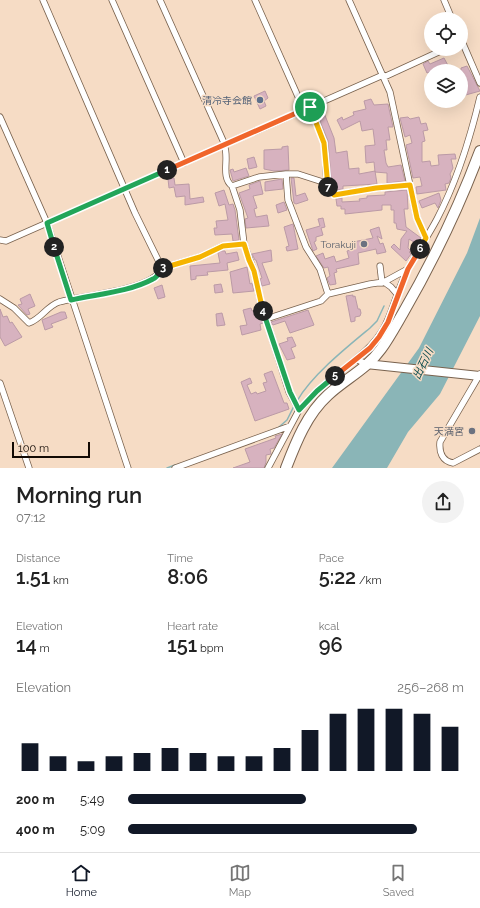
<!DOCTYPE html>
<meta charset="utf-8">
<style>
:root{--surface:#fff;--page:#f2f2f2;--text:#222;--muted:#767676;--line:#e0e0e0;--accent:#111827}
body{margin:0;font-family:Raleway,"Noto Sans JP",sans-serif;background:var(--page);color:var(--text);height:100vh;display:flex;flex-direction:column;font-size:15px;white-space:nowrap}
*{box-sizing:border-box;margin:0}
p{font-size:13px;color:var(--muted)}
.icon{flex:none;width:22px;height:22px;fill:none;stroke:currentColor;stroke-width:2;stroke-linecap:round;stroke-linejoin:round}
.map{position:relative;height:468px;overflow:hidden}
.drawer{display:flex;flex-direction:column;background:var(--surface);flex:1}
.drawer>*{flex:none}
.tools{position:absolute;left:424px;top:12px;display:grid;gap:8px}
.tools a{display:grid;place-items:center;width:44px;height:44px;border-radius:50%;background:var(--surface);box-shadow:0 4px 16px #0002;font-size:20px}
.scale{position:absolute;left:12px;bottom:10px;width:78px;box-sizing:border-box;padding-left:4px;border:2px solid #120a04;border-top:0;font-size:11px;line-height:14px;white-space:nowrap;color:#120a04;-webkit-text-stroke:3px #f6dcc5;paint-order:stroke}
.pin{position:absolute;display:grid;place-items:center;width:34px;height:34px;color:#fff;margin:-17px;border:2px solid #fff;border-radius:50%;box-shadow:0 1px 4px #0007}
.km{position:absolute;width:20px;height:20px;margin:-10px;border-radius:50%;background:#222;color:#fff;font-size:11px;line-height:20px;text-align:center}
.round{display:grid;place-items:center;flex:none;width:42px;height:42px;border-radius:21px;background:var(--page)}
.overview{display:flex;align-items:center;justify-content:space-between;height:68px;padding:0 16px}
h1{font-size:22px;font-weight:600;line-height:30px}
.metrics{display:grid;grid-template-columns:repeat(3,1fr);gap:6px;height:68px;padding:4px 16px}
.metrics div{display:grid;align-content:center}
.metrics b{font-size:20px;font-weight:600}
.metrics small{font-size:11px;font-weight:400}
.metrics p{font-size:11px}
.chart{height:112px;padding:8px 16px}
.chart p{display:flex;justify-content:space-between}
.chart svg{width:100%;height:72px;margin-top:4px;stroke:var(--accent);stroke-width:6}
ul{padding:0 16px;list-style:none;font-size:13px}
li{display:grid;grid-template-columns:64px 48px 1fr;align-items:center;height:30px}
li i{height:10px;border-radius:5px;background:var(--accent)}
.tabs{display:flex;justify-content:space-around;align-items:center;height:56px;border-top:1px solid var(--line);background:var(--surface);font-size:11px;color:var(--muted)}
.tabs a{display:grid;justify-items:center;gap:2px}
.tabs .selected{color:var(--accent)}
.map>svg:first-child{display:block}
.water{fill:#8ab5b7}
.lines{fill:none;stroke-linecap:round;stroke-linejoin:round}
.stream{stroke:#8ab5b7;stroke-width:1.5}
.building{fill:#d7b2bf;stroke:#bb9aa6}
.street-casing{stroke:#79624e;stroke-width:7}
.secondary-casing{stroke:#79624e;stroke-width:10}
.highway-casing{stroke:#79624e;stroke-width:12}
.street{stroke:#fff;stroke-width:5.5}
.secondary{stroke:#fff;stroke-width:8}
.highway{stroke:#fff;stroke-width:10}
.split-1-casing{stroke:#fff;stroke-width:8}
.split-2-casing{stroke:#fff;stroke-width:8}
.split-3-casing{stroke:#fff;stroke-width:8}
.split-4-casing{stroke:#fff;stroke-width:8}
.split-5-casing{stroke:#fff;stroke-width:8}
.split-6-casing{stroke:#fff;stroke-width:8}
.split-7-casing{stroke:#fff;stroke-width:8}
.split-8-casing{stroke:#fff;stroke-width:8}
.split-1{stroke:#f0652b;stroke-width:5}
.split-2{stroke:#22a559;stroke-width:5}
.split-3{stroke:#22a559;stroke-width:5}
.split-4{stroke:#f5b400;stroke-width:5}
.split-5{stroke:#22a559;stroke-width:5}
.split-6{stroke:#f0652b;stroke-width:5}
.split-7{stroke:#f5b400;stroke-width:5}
.split-8{stroke:#f5b400;stroke-width:5}
.service-dot{fill:#5c6f8a;stroke:#f6dcc5;stroke-width:1.5}
.worship-dot{fill:#6b7280;stroke:#f6dcc5;stroke-width:1.5}
.labels{text-anchor:middle;dominant-baseline:central;stroke-width:3;stroke-linejoin:round;paint-order:stroke}
.service-label{font-size:10px;fill:#4e5e75;stroke:#f6dcc5;text-anchor:end}
.worship-label{font-size:10px;fill:#5b616d;stroke:#f6dcc5;text-anchor:end}
.water-label{font-size:11px;font-style:italic;fill:#104f52;stroke:#f6dcc5}
</style>
<div class="map">
<svg width="480" height="468" viewBox="0 0 480 468">
<rect width="100%" height="100%" fill="#f6dcc5"/>
<path class="water" d="M 480,218 L 480,316 L 440,394 L 408,432 L 387,468 L 332,468 L 419,348 L 467,253 Z"/>
<g class="lines">
<path class="stream" d="M 297,401 C 312,375 347,347 370,328 L 377,321 L 384,306
M 279,427 L 287,420 L 294,406
M 167,468 L 175,465"/>
</g>
<path class="building" d="M 444,58 L 451,71 L 442,71 L 441,68 L 427,73 L 423,64 L 428,61 L 430,64 Z
M 467,66 L 480,91 L 462,96 L 461,88 L 464,87 L 461,78 L 461,68 Z
M 265,91 L 268,98 L 264,101 L 266,106 L 260,109 L 254,96 Z
M 371,99 L 374,105 L 388,104 L 393,127 L 388,127 L 390,140 L 386,140 L 387,150 L 384,150 L 386,163 L 388,167 L 401,165 L 405,181 L 387,183 L 387,173 L 375,172 L 374,162 L 366,163 L 365,146 L 375,145 L 373,129 L 362,131 L 360,121 L 342,130 L 337,120 L 342,117 L 343,120 L 354,115 L 353,112 L 366,109 L 364,101 Z
M 324,113 L 334,138 L 336,153 L 347,151 L 349,169 L 359,168 L 359,174 L 375,171 L 377,184 L 343,186 L 343,189 L 335,190 L 334,189 L 331,178 L 328,141 L 318,116 Z
M 408,117 L 410,119 L 419,117 L 421,124 L 426,123 L 428,130 L 423,131 L 425,141 L 422,142 L 422,162 L 430,161 L 431,166 L 439,165 L 438,155 L 455,154 L 456,159 L 451,159 L 453,168 L 450,174 L 451,178 L 449,183 L 445,184 L 446,190 L 417,194 L 416,187 L 422,186 L 420,177 L 413,178 L 406,145 L 412,143 L 410,135 L 405,137 L 400,118 Z
M 288,146 L 289,170 L 274,171 L 264,169 L 264,150 L 282,149 L 282,147 Z
M 254,157 L 257,167 L 249,169 L 247,159 Z
M 246,168 L 249,176 L 233,181 L 230,170 L 233,169 L 234,172 Z
M 174,178 L 175,185 L 189,184 L 190,199 L 203,197 L 204,202 L 185,205 L 185,196 L 176,197 L 174,187 L 169,188 L 168,179 Z
M 291,178 L 294,178 L 296,196 L 305,193 L 308,200 L 296,204 L 294,203 Z
M 282,179 L 283,189 L 265,191 L 265,182 Z
M 260,181 L 263,194 L 253,196 L 257,208 L 254,209 L 256,217 L 267,215 L 269,226 L 246,228 L 245,219 L 248,218 L 239,193 L 250,189 L 249,185 Z
M 224,190 L 229,205 L 233,204 L 235,210 L 239,240 L 233,241 L 232,234 L 215,235 L 214,228 L 217,228 L 216,221 L 228,220 L 225,204 L 219,206 L 215,193 Z
M 407,190 L 408,209 L 404,209 L 406,227 L 421,238 L 417,244 L 409,239 L 408,248 L 411,251 L 409,252 L 411,254 L 406,261 L 391,247 L 394,244 L 400,250 L 401,239 L 407,231 L 397,229 L 396,223 L 394,223 L 394,210 L 391,210 L 391,205 L 382,205 L 382,210 L 345,214 L 345,209 L 341,209 L 341,206 L 337,206 L 336,199 L 342,198 L 342,202 L 360,201 L 359,199 L 367,198 L 367,196 L 385,195 L 385,192 Z
M 439,193 L 441,200 L 438,208 L 435,203 L 422,208 L 419,201 Z
M 284,202 L 287,210 L 278,213 L 276,205 Z
M 323,218 L 325,227 L 321,228 L 323,235 L 316,237 L 316,241 L 314,242 L 317,249 L 313,251 L 306,230 L 320,226 L 318,219 Z
M 293,224 L 298,249 L 287,251 L 286,247 L 289,246 L 284,227 Z
M 379,227 L 382,239 L 377,236 L 380,244 L 383,243 L 386,252 L 377,254 L 376,249 L 358,253 L 359,264 L 336,269 L 337,272 L 334,273 L 336,284 L 330,285 L 327,278 L 330,276 L 328,267 L 324,268 L 316,256 L 323,253 L 325,259 L 334,256 L 336,262 L 349,258 L 347,251 L 354,249 L 353,242 L 373,238 L 370,230 Z
M 271,250 L 272,261 L 262,263 L 270,284 L 262,286 L 260,279 L 262,278 L 256,260 L 255,260 L 252,254 Z
M 221,251 L 225,251 L 226,254 L 237,252 L 239,260 L 227,263 L 228,270 L 207,272 L 208,275 L 196,276 L 196,279 L 191,280 L 190,266 L 220,263 L 218,253 Z
M 247,267 L 250,284 L 252,283 L 254,291 L 233,293 L 230,272 Z
M 221,284 L 223,292 L 215,293 L 214,285 Z
M 162,285 L 165,297 L 158,299 L 154,288 Z
M 30,294 L 35,306 L 28,309 L 30,314 L 27,315 L 18,305 L 22,304 L 20,299 Z
M 353,295 L 353,297 L 355,296 L 358,309 L 360,309 L 361,313 L 360,316 L 355,317 L 355,321 L 351,322 L 346,296 Z
M 251,308 L 252,311 L 258,309 L 263,323 L 260,324 L 261,330 L 242,335 L 240,326 L 247,325 L 243,310 Z
M 0,309 L 3,317 L 7,316 L 10,323 L 12,322 L 22,337 L 5,346 L 0,337 Z
M 308,310 L 314,325 L 290,333 L 285,321 L 273,325 L 271,322 Z
M 61,312 L 65,312 L 67,318 L 51,324 L 53,327 L 45,330 L 42,320 Z
M 222,313 L 225,325 L 217,326 L 216,314 Z
M 292,337 L 296,346 L 291,348 L 295,358 L 287,360 L 279,344 L 288,341 L 287,338 Z
M 272,371 L 284,403 L 287,403 L 289,409 L 255,421 L 241,382 L 250,378 L 252,383 L 247,385 L 251,394 L 256,392 L 257,394 L 266,391 L 263,383 L 267,382 L 264,374 Z
M 282,434 L 274,448 L 270,449 L 271,454 L 266,455 L 266,462 L 264,468 L 233,468 L 250,462 L 245,449 L 276,438 L 275,436 Z"/>
<g class="lines">
<g class="street-casing">
<path id="street" d="M 43,0 L 135,213 L 162,268
M 112,0 L 184,163
M 160,0 L 225,145
M 255,0 L 304,110
M 349,0 L 390,92 L 417,218 L 426,238
M 444,0 L 452,19
M 461,39 L 480,83
M 384,77 L 445,49
M 310,107 C 315,119 320,130 324,142 C 328,155 322,188 334,195 L 376,188 L 410,185
M 0,117 L 47,223 L 128,468
M 224,145 C 230,157 220,177 232,186 L 240,210 L 244,244 L 254,271 L 261,303 L 289,392 L 299,410
M 326,183 L 298,174 L 286,174 L 288,200 L 306,247 L 320,269 L 328,294
M 232,186 L 259,177 L 286,174
M 0,240 L 6,241 L 383,75
M 380,266 L 382,283
M 162,268 L 200,257 L 223,246 L 244,244
M 384,282 L 406,270
M 0,299 L 14,308 L 29,323 C 41,319 47,306 59,302 C 82,295 153,291 162,268
M 266,319 L 321,301 L 328,294 L 370,284 L 384,282 L 391,287 L 397,294
M 366,364 L 356,359 C 395,328 388,308 408,269 C 417,252 428,236 437,219 C 457,181 470,139 480,97
M 480,374 L 440,442 C 439,452 442,461 453,463 L 480,449
M 0,383 L 29,468
M 175,468 L 290,426
M 268,468 L 299,410 L 317,391 L 356,359"/>
</g>
<g class="secondary-casing">
<path id="secondary" d="M 366,364 L 480,376"/>
</g>
<g class="highway-casing">
<path id="highway" d="M 286,468 C 296,442 307,414 328,395 C 345,379 367,369 381,349 C 389,338 396,325 403,313 C 433,261 459,207 480,151"/>
</g>
<use href="#street" class="street"/>
<use href="#secondary" class="secondary"/>
<use href="#highway" class="highway"/>
</g>
<g class="lines">
<g class="split-1-casing">
<path id="split-1" d="M 167,170 L 310,107"/>
</g>
<g class="split-2-casing">
<path id="split-2" d="M 54,247 L 47,223 L 167,170"/>
</g>
<g class="split-3-casing">
<path id="split-3" d="M 54,247 L 71,300 C 97,294 129,292 153,279 C 158,277 160,271 163,268"/>
</g>
<g class="split-4-casing">
<path id="split-4" d="M 163,268 L 200,257 L 223,246 L 244,244 L 249,260 L 254,271 L 263,311"/>
</g>
<g class="split-5-casing">
<path id="split-5" d="M 263,311 L 290,392 L 299,410 L 317,391 L 335,376"/>
</g>
<g class="split-6-casing">
<path id="split-6" d="M 335,376 L 370,348 L 379,337 L 388,322 L 408,269 L 420,249"/>
</g>
<g class="split-7-casing">
<path id="split-7" d="M 328,187 L 334,195 L 376,188 L 410,185 L 417,218 L 426,238 L 420,249"/>
</g>
<g class="split-8-casing">
<path id="split-8" d="M 310,107 L 324,143 L 328,187"/>
</g>
<use href="#split-1" class="split-1"/>
<use href="#split-2" class="split-2"/>
<use href="#split-3" class="split-3"/>
<use href="#split-4" class="split-4"/>
<use href="#split-5" class="split-5"/>
<use href="#split-6" class="split-6"/>
<use href="#split-7" class="split-7"/>
<use href="#split-8" class="split-8"/>
</g>
<circle class="service-dot" cx="260" cy="100" r="4"/>
<g class="worship-dot">
<circle cx="364" cy="244" r="4"/>
<circle cx="472" cy="431" r="4"/>
</g>
<g class="labels">
<g class="service-label">
<text x="252" y="100">清冷寺会館</text>
</g>
<g class="worship-label">
<text x="356" y="244">Torakuji</text>
<text x="464" y="431">天満宮</text>
</g>
<g class="water-label">
<text transform="translate(423 364) rotate(-64)">出石川</text>
</g>
</g>
</svg>
<div class="tools">
<a><svg class="icon" aria-label="locate" viewBox="0 0 24 24"><circle cx="12" cy="12" r="6"/><path d="M12 2v4M12 18v4M2 12h4M18 12h4"/></svg></a>
<a><svg class="icon" aria-label="layers" viewBox="0 0 24 24"><path d="M12 4l9 5-9 5-9-5zM3 14l9 5 9-5"/></svg></a>
</div>
<div class="scale">100 m</div>
<div class="pin" style="left:310px;top:107px;background:#1e9e55"><svg class="icon" aria-label="arrive" viewBox="0 0 24 24"><path d="M6 21V4h12l-3 4 3 4H6"/></svg></div>
<b class="km" style="left:167px;top:170px">1</b>
<b class="km" style="left:54px;top:247px">2</b>
<b class="km" style="left:163px;top:268px">3</b>
<b class="km" style="left:263px;top:311px">4</b>
<b class="km" style="left:335px;top:376px">5</b>
<b class="km" style="left:420px;top:249px">6</b>
<b class="km" style="left:328px;top:187px">7</b>
</div>
<section class="drawer">
<div class="overview"><div><h1>Morning run</h1><p>07:12</p></div><a class="round"><svg class="icon" aria-label="share" viewBox="0 0 24 24"><path d="M12 15V3M7 8l5-5 5 5M5 13v7h14v-7"/></svg></a></div>
<div class="metrics">
<div><p>Distance</p><b>1.51<small> km</small></b></div>
<div><p>Time</p><b>8:06</b></div>
<div><p>Pace</p><b>5:22<small> /km</small></b></div>
</div>
<div class="metrics">
<div><p>Elevation</p><b>14<small> m</small></b></div>
<div><p>Heart rate</p><b>151<small> bpm</small></b></div>
<div><p>kcal</p><b>96</b></div>
</div>
<div class="chart"><p><span>Elevation</span>256–268 m</p>
<svg viewBox="0 0 160 44" preserveAspectRatio="none"><path d="M5 44V27M15 44V35M25 44V38M35 44V35M45 44V33M55 44V30M65 44V33M75 44V35M85 44V35M95 44V30M105 44V19M115 44V9M125 44V6M135 44V6M145 44V9M155 44V17"/></svg>
</div>
<ul>
<li><b>200 m</b>5:49<i style="width:53%"></i></li>
<li><b>400 m</b>5:09<i style="width:86%"></i></li>
</ul>
</section>
<nav class="tabs">
<a class="selected"><svg class="icon" aria-label="home" viewBox="0 0 24 24"><path d="M3 11l9-7 9 7M6 9v11h12V9"/></svg>Home</a>
<a><svg class="icon" aria-label="map" viewBox="0 0 24 24"><path d="M3 6l6-2 6 2 6-2v14l-6 2-6-2-6 2zM9 4v14M15 6v14"/></svg>Map</a>
<a><svg class="icon" aria-label="saved" viewBox="0 0 24 24"><path d="M7 4h10v16l-5-4-5 4z"/></svg>Saved</a>
</nav>
